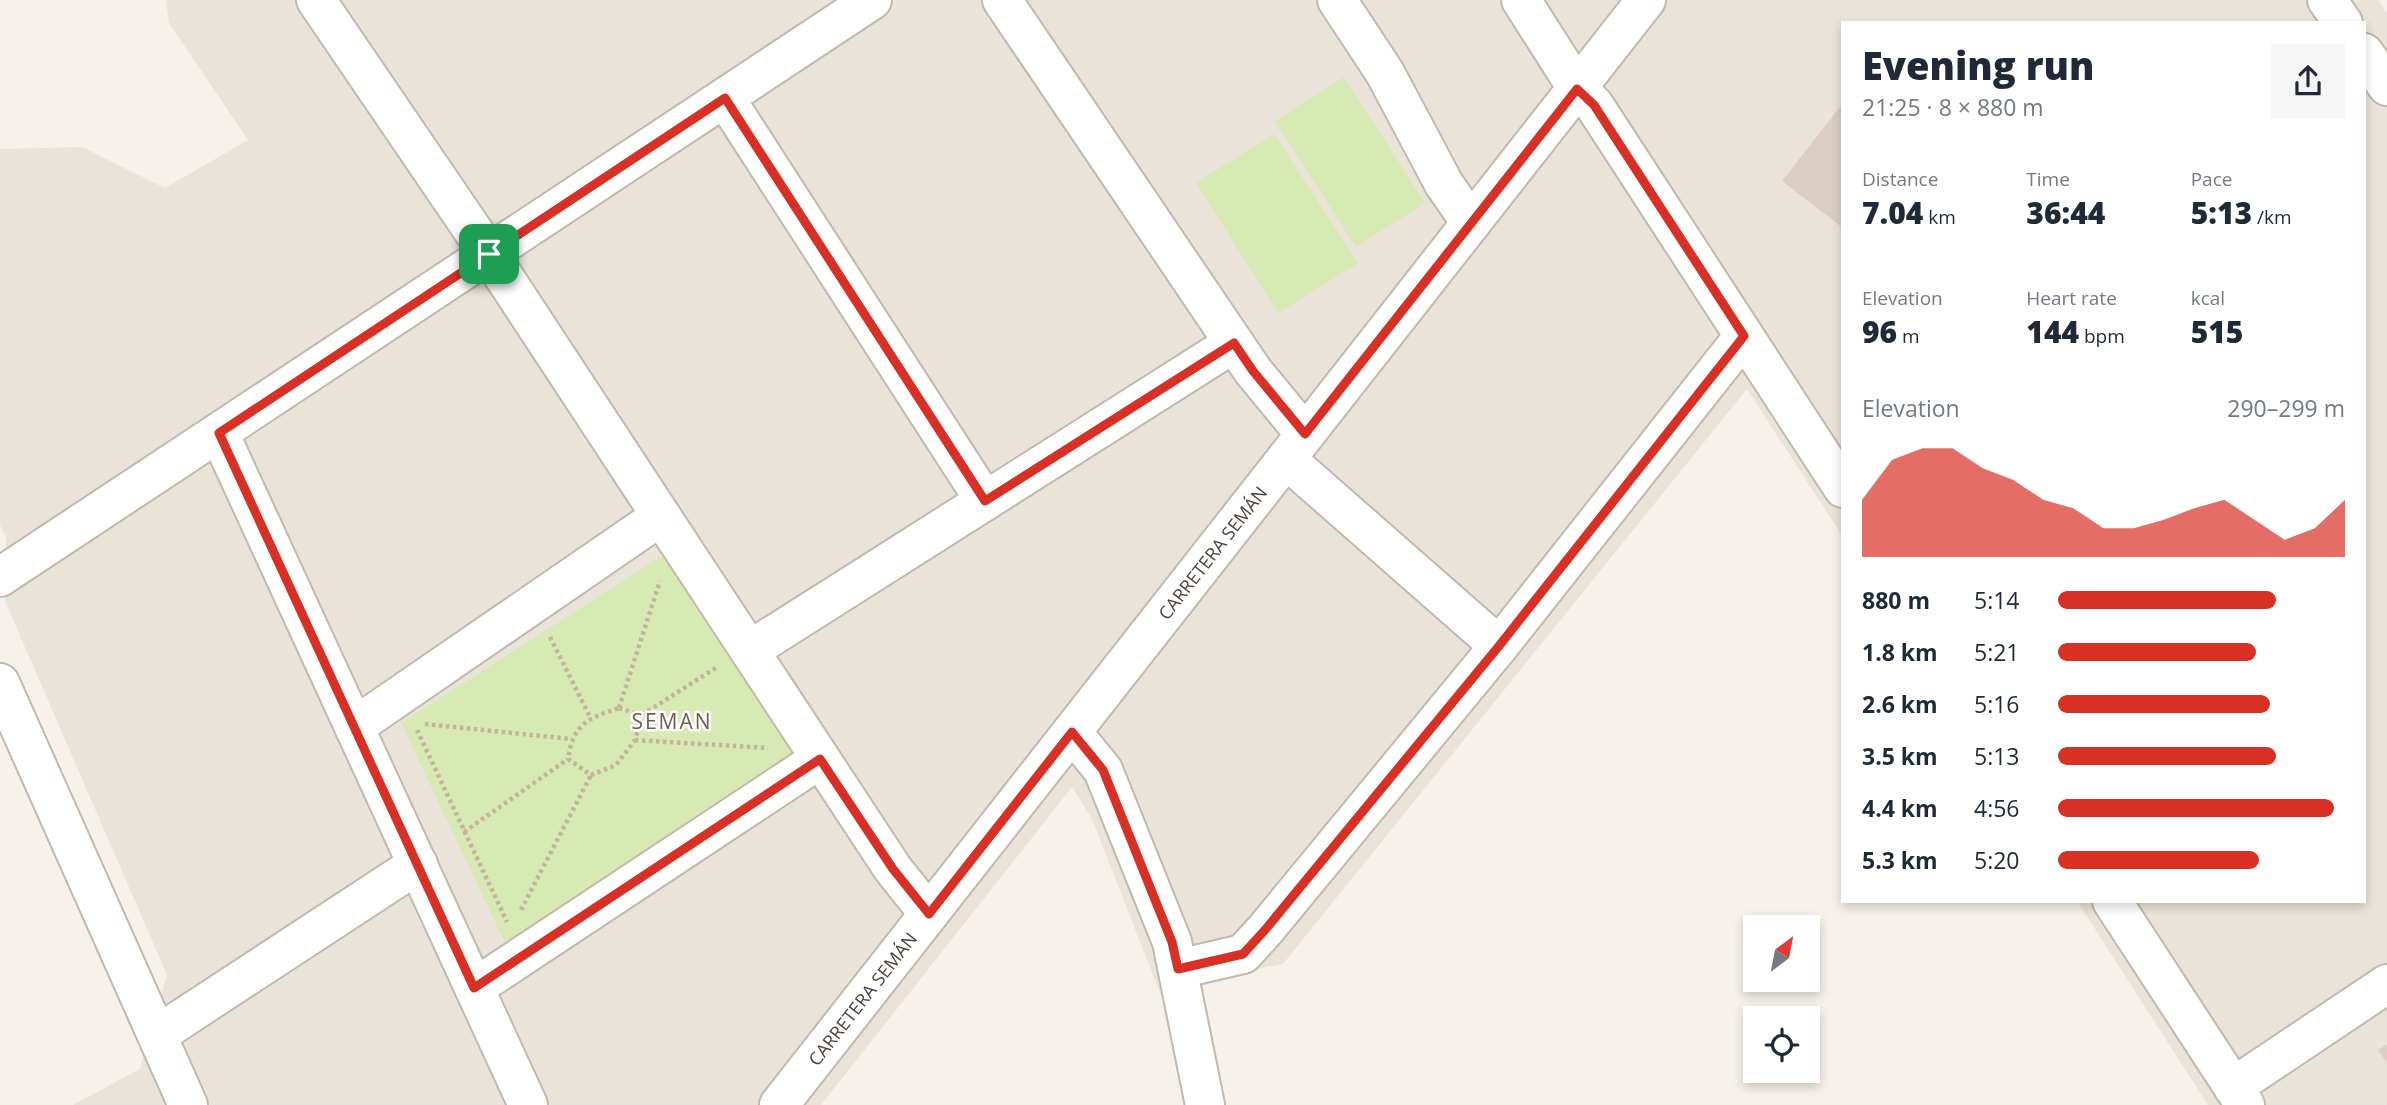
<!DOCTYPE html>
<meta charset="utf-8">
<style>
:root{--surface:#fff;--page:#f6f6f7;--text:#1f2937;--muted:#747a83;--accent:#d93025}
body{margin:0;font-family:"Open Sans",sans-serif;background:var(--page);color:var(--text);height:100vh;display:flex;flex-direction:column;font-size:26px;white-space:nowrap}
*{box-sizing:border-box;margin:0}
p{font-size:23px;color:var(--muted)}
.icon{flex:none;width:38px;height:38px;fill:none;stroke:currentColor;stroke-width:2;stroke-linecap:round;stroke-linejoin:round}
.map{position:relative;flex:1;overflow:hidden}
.details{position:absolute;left:1841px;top:21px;width:525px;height:882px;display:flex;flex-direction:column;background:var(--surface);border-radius:0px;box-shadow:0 4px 10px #0003}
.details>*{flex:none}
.needle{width:46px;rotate:32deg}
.buttons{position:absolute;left:1743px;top:915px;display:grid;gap:14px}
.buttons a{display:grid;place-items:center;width:77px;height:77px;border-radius:0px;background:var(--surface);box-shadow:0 4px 10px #0003;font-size:35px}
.pin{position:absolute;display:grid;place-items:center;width:60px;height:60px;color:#fff;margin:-30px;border-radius:14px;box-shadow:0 4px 10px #0006}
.round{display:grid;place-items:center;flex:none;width:74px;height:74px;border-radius:0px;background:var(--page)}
.head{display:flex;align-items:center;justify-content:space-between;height:119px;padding:0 21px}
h1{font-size:38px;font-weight:800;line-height:52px}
.figures{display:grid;grid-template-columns:repeat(3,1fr);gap:10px;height:119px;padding:7px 21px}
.figures div{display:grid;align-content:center}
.figures b{font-size:30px;font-weight:800}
.figures small{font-size:19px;font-weight:400}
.figures p{font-size:19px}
.chart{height:196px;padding:14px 21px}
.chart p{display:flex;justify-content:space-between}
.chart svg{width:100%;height:126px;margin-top:7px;fill:var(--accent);opacity:.7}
ul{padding:0 21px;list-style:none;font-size:23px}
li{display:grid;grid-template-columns:112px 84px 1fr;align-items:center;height:52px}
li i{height:18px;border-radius:9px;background:var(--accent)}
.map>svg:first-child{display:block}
.residential{fill:#eae3d9}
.green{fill:#d7eab3}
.building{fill:#dbcfc3}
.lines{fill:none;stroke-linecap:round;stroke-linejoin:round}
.minor-casing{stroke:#c2b8ad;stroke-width:42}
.path{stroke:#c4b39e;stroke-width:4.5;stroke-dasharray:3.5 3.5;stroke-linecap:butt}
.minor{stroke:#fff;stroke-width:38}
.route-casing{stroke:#fff;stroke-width:14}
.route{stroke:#d93025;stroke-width:9}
.labels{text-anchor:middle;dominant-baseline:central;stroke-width:5;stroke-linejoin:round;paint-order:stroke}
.street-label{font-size:18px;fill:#4a4138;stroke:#fff}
.quarter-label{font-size:21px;letter-spacing:2px;fill:#6d5e4f;stroke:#fff}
</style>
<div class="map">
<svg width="2387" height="1105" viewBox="0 0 2387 1105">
<rect width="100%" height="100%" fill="#f6f1eb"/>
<path class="residential" d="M 166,0 L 2378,0 L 2387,13 L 2387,1105 L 2208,1105 L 2077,901 L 2364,901 L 2364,23 L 1843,23 L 1843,537 L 1747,389 L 1283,964 L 1230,974 L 1162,998 L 1092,819 L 1072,787 L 821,1105 L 73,1105 L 140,1069 L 167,975 L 5,601 L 6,537 L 0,525 L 0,149 L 82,147 L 165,188 L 248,140 L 169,23 Z"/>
<path class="green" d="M 1344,77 L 1425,203 L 1356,247 L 1275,121 Z
M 1274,134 L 1358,263 L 1278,313 L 1196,183 Z
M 670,551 L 800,752 L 507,947 L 401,723 Z"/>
<path class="building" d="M 1843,103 L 1843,228 L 1782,181 Z
M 2387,1044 L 2387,1063 L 2378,1050 Z"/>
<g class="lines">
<g class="minor-casing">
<g id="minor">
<path d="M 316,0 L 489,254 L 893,869 L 929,914"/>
<path d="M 1002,0 L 1253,371 L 1305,434"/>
<path d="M 1337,0 L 1385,73 L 1444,184 L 1471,223"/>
<path d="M 1521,0 L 1577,88 L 1594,105 L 1843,488"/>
<path d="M 2327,0 L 2343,23"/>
<path d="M 2364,53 L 2387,86"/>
<path d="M 725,98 L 985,501"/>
<path d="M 219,433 L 528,1105"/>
<path d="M 1286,459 L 1499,646"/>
<path d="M 0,577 L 872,0"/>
<path d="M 750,650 L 1234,343"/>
<path d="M 0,683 L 188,1105"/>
<path d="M 354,727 L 661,516"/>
<path d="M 1072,732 L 1103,770 L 1172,942 L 1205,1105"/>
<path d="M 2112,901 L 2245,1105"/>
<path d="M 1178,969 L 1243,954 L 1265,930 L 1499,646 L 1744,336"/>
<path d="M 474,988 L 820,759"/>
<path d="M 157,1035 L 418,864"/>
<path d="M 2233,1087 L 2387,984"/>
<path id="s1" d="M 779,1105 L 1646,0"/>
</g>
</g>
<path class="path" d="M 550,637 L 590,717
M 619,708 L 642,715 L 635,740 L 616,765 L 591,775 L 568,759 C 573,724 588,718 619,708 Z
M 619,708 L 660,581
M 642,715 L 717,667
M 425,724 L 571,739
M 417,730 L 507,922
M 635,740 L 768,748
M 464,832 L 568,759
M 521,910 L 591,775"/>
<use href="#minor" class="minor"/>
</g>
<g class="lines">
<g class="route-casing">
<path id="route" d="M 1577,89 L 1594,105 L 1744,336 L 1499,646 L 1265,930 L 1243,954 L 1178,969 L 1172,942 L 1103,770 L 1072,732 L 929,914 L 893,869 L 820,759 L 474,988 L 219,433 L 725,98 L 985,501 L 1234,343 L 1253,371 L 1305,434 Z"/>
</g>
<use href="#route" class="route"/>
</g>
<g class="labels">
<g class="street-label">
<text stroke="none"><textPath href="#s1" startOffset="702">CARRETERA SEMÁN</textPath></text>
<text stroke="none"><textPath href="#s1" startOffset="135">CARRETERA SEMÁN</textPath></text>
</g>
<g class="quarter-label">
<text x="672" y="721">SEMAN</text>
</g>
</g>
</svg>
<div class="buttons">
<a><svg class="needle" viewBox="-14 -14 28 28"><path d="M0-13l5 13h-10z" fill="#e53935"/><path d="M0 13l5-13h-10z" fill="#747a83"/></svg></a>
<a><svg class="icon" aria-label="locate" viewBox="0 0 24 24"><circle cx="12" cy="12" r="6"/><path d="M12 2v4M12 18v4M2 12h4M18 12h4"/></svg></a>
</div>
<div class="pin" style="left:489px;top:254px;background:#1e9e55"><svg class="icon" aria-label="arrive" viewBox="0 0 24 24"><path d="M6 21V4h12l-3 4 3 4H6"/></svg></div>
<section class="details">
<div class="head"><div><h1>Evening run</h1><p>21:25 · 8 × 880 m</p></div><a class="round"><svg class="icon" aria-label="share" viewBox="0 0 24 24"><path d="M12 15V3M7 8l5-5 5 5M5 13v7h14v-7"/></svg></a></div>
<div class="figures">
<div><p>Distance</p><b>7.04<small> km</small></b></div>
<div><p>Time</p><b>36:44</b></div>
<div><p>Pace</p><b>5:13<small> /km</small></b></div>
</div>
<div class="figures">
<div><p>Elevation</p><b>96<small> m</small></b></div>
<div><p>Heart rate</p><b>144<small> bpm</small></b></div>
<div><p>kcal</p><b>515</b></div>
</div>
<div class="chart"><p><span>Elevation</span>290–299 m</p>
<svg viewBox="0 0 160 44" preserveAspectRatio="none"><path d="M0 44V24L10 10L20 6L30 6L40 13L50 17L60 24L70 27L80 34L90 34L100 31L110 27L120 24L130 31L140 38L150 34L160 24V44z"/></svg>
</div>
<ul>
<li><b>880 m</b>5:14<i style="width:76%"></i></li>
<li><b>1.8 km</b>5:21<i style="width:69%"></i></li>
<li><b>2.6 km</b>5:16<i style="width:74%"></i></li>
<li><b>3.5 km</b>5:13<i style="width:76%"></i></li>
<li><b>4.4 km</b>4:56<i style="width:96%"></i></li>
<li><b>5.3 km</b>5:20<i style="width:70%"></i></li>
</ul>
</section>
</div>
